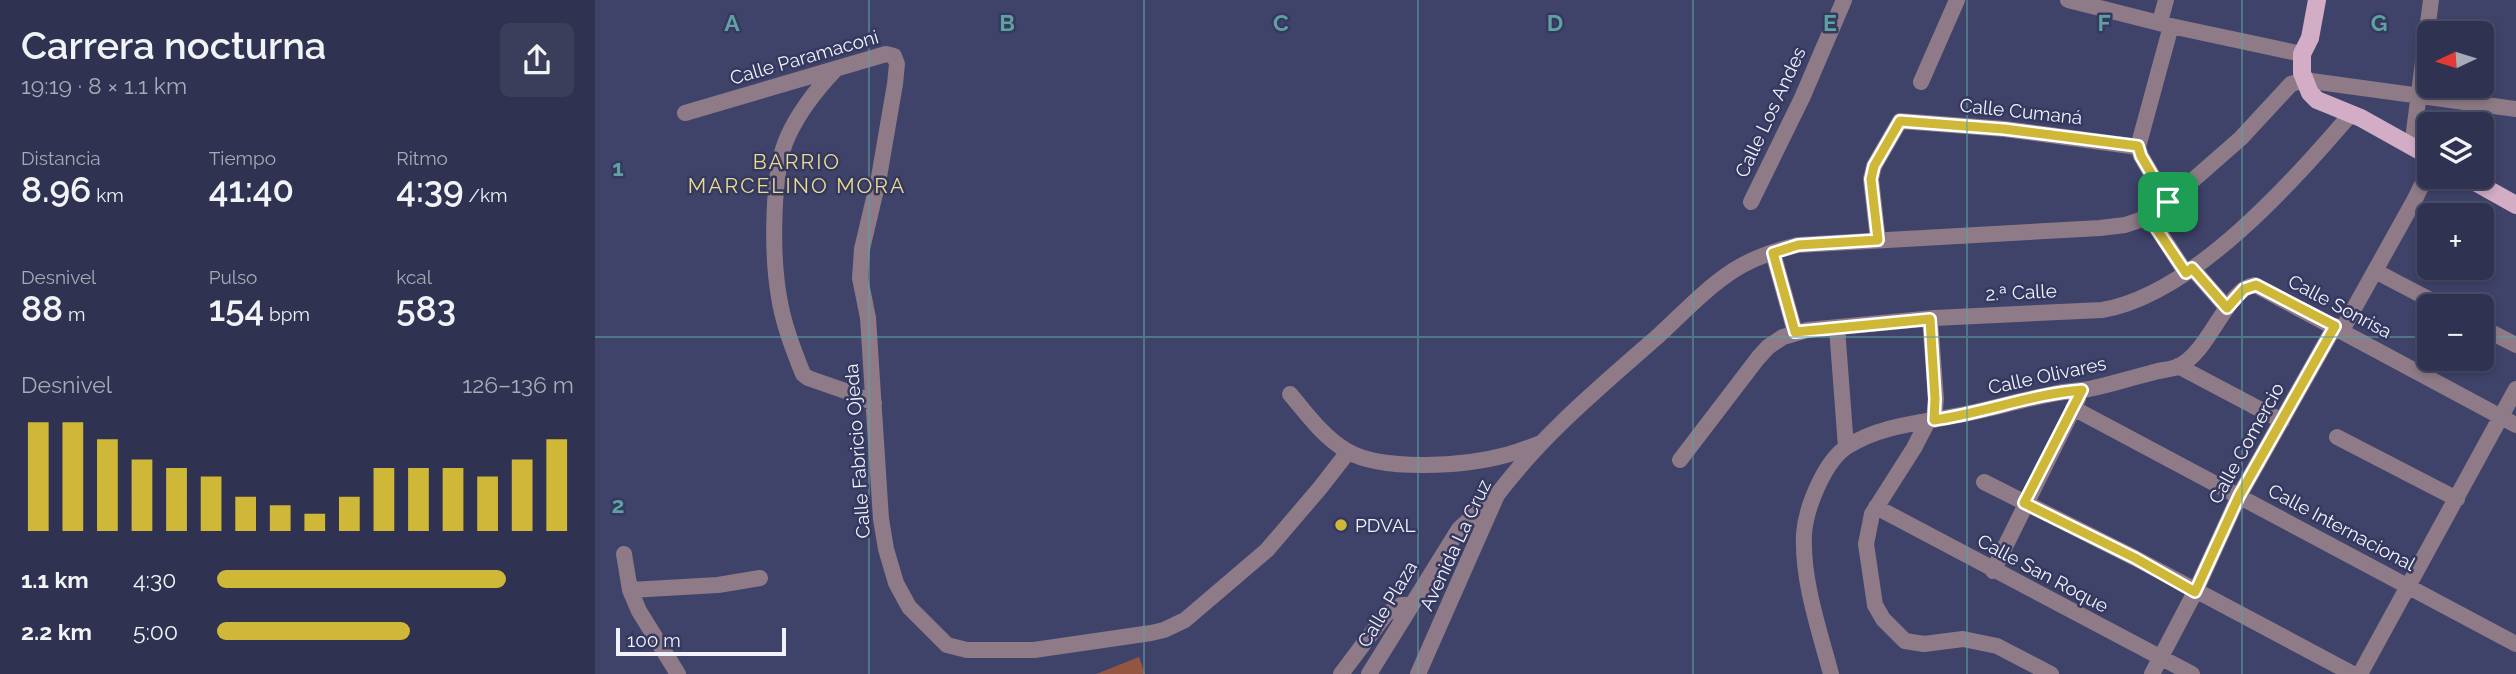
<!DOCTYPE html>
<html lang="es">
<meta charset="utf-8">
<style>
:root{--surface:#2f3250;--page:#3b3e5a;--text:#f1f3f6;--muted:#a7aab7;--line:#4a4d67;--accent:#cfb837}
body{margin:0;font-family:Raleway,sans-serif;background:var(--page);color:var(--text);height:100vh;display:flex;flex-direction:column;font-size:26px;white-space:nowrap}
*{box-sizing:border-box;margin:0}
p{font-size:23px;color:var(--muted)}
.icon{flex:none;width:38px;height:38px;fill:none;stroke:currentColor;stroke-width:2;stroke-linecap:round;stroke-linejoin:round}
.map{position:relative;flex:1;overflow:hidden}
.details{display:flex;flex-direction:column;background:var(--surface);width:595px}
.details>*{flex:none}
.needle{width:46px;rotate:266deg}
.buttons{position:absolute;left:1822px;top:21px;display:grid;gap:14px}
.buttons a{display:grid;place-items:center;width:77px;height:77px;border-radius:10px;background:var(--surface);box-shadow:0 4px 10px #0003,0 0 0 2px var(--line);font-size:35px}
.scale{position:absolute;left:21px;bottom:18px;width:170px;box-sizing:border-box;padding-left:7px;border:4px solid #f1f2fc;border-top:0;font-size:19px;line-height:24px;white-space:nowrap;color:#f1f2fc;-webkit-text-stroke:5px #35385f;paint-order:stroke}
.pin{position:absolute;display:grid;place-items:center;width:60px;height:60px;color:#fff;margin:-30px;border-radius:14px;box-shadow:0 4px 10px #0006}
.round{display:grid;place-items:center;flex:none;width:74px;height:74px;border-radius:10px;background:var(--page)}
.head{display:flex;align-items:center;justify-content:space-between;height:119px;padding:0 21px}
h1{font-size:38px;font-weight:600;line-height:52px}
.stats{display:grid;grid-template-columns:repeat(3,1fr);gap:10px;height:119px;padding:7px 21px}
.stats div{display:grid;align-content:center}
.stats b{font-size:35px;font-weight:600}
.stats small{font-size:19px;font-weight:400}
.stats p{font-size:19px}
.chart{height:196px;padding:14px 21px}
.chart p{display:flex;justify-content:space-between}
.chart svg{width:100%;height:126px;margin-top:7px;stroke:var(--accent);stroke-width:6}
ul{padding:0 21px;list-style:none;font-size:23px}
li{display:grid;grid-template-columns:112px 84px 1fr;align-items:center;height:52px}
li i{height:18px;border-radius:9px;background:var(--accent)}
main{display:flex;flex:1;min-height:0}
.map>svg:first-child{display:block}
.green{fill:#945641}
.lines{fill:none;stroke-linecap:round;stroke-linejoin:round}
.minor{stroke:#8e7b87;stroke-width:16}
.major{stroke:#d3acc6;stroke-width:18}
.route-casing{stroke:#fff;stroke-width:14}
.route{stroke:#cfb837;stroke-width:9}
.grid{fill:none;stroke:#5ea1a0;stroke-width:2;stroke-opacity:0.55}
.poi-dot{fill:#cfb837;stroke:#35385f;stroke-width:2.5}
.labels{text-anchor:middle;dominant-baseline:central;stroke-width:5;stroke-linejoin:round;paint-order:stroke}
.street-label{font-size:19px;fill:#f1f2fc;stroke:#35385f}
.poi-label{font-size:19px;fill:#f1f2fc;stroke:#35385f;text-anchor:start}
.neighbourhood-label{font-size:21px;letter-spacing:2px;fill:#ebdc8d;stroke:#35385f}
.grid-label{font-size:23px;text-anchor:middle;font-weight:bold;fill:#5ea1a0;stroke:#35385f;stroke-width:5;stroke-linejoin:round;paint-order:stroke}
</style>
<main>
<section class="details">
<div class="head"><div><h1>Carrera nocturna</h1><p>19:19 · 8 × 1.1 km</p></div><a class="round"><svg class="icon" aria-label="share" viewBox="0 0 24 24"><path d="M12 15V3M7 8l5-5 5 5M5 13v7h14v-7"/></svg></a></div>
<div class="stats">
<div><p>Distancia</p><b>8.96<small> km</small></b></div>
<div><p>Tiempo</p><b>41:40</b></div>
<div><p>Ritmo</p><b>4:39<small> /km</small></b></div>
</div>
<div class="stats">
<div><p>Desnivel</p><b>88<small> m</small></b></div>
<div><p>Pulso</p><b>154<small> bpm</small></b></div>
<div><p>kcal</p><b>583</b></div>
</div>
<div class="chart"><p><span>Desnivel</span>126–136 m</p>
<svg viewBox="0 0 160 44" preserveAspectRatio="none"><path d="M5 44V6M15 44V6M25 44V12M35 44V19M45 44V22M55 44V25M65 44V32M75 44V35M85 44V38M95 44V32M105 44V22M115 44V22M125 44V22M135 44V25M145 44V19M155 44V12"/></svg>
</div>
<ul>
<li><b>1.1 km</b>4:30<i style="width:81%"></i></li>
<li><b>2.2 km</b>5:00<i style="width:54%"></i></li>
</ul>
</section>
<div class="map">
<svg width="1921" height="674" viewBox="0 0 1921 674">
<rect width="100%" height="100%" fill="#3f436a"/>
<path class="green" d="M 544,657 L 550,674 L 501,674 Z"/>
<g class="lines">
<path class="minor" d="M 1473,0 L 1576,26 L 1707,54
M 1565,22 L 1571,0
M 240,70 C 221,90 204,112 193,136 C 176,172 177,257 184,297 C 188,323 198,349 208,374 L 213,378 L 256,393 L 279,403
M 1326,82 L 1362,0
M 90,113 L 291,54 L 299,56 L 302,64 L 300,84 L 284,177 L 267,249 L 265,278 L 273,318 L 286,519 L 291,549 L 301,583 L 314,607 L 352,645 L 372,650 L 439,650 L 556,633 L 569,630 L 590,620 L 672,550 L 725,488 L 753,452
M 1817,147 L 1836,0
M 1156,202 L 1207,98 L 1249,0
M 1573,202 L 1546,156 L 1543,147 L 1576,26
M 1554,216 L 1591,273
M 1283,240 L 1276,179 L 1279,166 L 1305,121 L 1410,129 L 1543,147
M 1178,253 L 1200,332
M 1597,268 L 1632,308
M 1780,271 L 1847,306
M 1335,319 L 1341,399 L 1339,420
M 1886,327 L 1921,345
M 1242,328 L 1251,447
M 1747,330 L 1820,199 L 1834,170
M 1583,366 L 1687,421
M 695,394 C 712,414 728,437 752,451 C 788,472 871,466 911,455 C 923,452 935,447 946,443
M 1478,408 L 1921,644
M 1333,421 L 1319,448 L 1277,514 L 1271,544 L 1280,605 L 1288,619 L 1310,641 L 1329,644 L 1368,639 L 1402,646 L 1456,674
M 1742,437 L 1862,499
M 1085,460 L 1163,358 L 1173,347 L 1188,337 L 1212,330 L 1339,318 L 1507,310 C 1598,295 1698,181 1756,114
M 1389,482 L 1540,558 L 1758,674
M 1281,507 L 1597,674
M 29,554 L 35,590 L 44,611 L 83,674
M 1398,571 L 1483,399
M 35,590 L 123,585 L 165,578
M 746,674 L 791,614 L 806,605 L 817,605
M 774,674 L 864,529 L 897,499
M 823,674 L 902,495 C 947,435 1006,386 1062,337 C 1086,315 1111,288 1139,270 C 1158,258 1182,250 1203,245 L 1505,228 L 1530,225 L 1545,220 L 1573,202 L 1646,138 L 1696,84 L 1709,80 L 1921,109
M 1236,674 C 1224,629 1207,581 1209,534 C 1211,507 1230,460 1253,446 C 1285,426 1323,423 1359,416 C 1393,410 1425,400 1458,394 C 1470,391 1482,391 1494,389 C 1515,385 1535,378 1556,373 C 1564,370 1574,370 1582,367 C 1615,353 1631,288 1660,285 L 1921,425
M 1557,674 L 1600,592 L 1644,496 L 1740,326
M 1765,674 L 1921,389"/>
<path class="major" d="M 1722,0 L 1715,38 L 1707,54 L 1707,73 L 1715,93 L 1722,100 L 1766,118 L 1834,156
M 1871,177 L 1921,205"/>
</g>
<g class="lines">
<g class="route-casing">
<path id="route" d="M 1305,121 L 1409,129 L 1543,146 L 1546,156 L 1573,202 L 1553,216 L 1591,273 L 1597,268 L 1632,308 L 1649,289 L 1661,285 L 1740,326 L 1644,496 L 1600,592 L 1540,558 L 1429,503 L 1487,390 C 1437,394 1389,413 1339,420 L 1340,399 L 1335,319 L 1200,332 L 1178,253 L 1203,245 L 1283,240 L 1276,179 L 1279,166 Z"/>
</g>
<use href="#route" class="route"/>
</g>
<path class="grid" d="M 274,0 L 274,674M 549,0 L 549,674M 823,0 L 823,674M 1098,0 L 1098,674M 1372,0 L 1372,674M 1647,0 L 1647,674M 0,337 L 1834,337M 1886,337 L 1921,337"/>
<circle class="poi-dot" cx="746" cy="525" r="7"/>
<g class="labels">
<g class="street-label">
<text transform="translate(209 57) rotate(-16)">Calle Paramaconi</text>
<text transform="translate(1426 111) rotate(6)">Calle Cumaná</text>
<text transform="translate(1175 112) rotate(-65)">Calle Los Andes</text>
<text transform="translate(1426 292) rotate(-3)">2.ª Calle</text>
<text transform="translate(1745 306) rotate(28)">Calle Sonrisa</text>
<text transform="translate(1452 375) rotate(-12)">Calle Olivares</text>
<text transform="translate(1651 443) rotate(-61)">Calle Comercio</text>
<text transform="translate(262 451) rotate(-94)">Calle Fabricio Ojeda</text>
<text transform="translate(1747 527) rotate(28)">Calle Internacional</text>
<text transform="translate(860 545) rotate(-65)">Avenida La Cruz</text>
<text transform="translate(1448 573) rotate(28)">Calle San Roque</text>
<text transform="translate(792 604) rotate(-59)">Calle Plaza</text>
</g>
<g class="poi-label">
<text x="760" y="525">PDVAL</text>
</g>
<g class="neighbourhood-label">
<text x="202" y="161">BARRIO<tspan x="202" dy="24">MARCELINO MORA</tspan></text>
</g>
</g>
<g class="grid-label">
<text x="137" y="31">A</text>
<text x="412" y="31">B</text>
<text x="686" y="31">C</text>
<text x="960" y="31">D</text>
<text x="1235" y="31">E</text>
<text x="1509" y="31">F</text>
<text x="1784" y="31">G</text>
<text x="23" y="176">1</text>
<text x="23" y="513">2</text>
</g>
</svg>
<div class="buttons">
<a><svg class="needle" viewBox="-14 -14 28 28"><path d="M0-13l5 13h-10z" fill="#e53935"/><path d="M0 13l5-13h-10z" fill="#a7aab7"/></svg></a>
<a><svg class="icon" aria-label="layers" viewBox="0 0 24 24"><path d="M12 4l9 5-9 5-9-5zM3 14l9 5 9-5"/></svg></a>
<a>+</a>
<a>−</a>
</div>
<div class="scale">100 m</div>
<div class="pin" style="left:1573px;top:202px;background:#1e9e55"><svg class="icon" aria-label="arrive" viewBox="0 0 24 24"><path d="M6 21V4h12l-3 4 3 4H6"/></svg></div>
</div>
</main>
